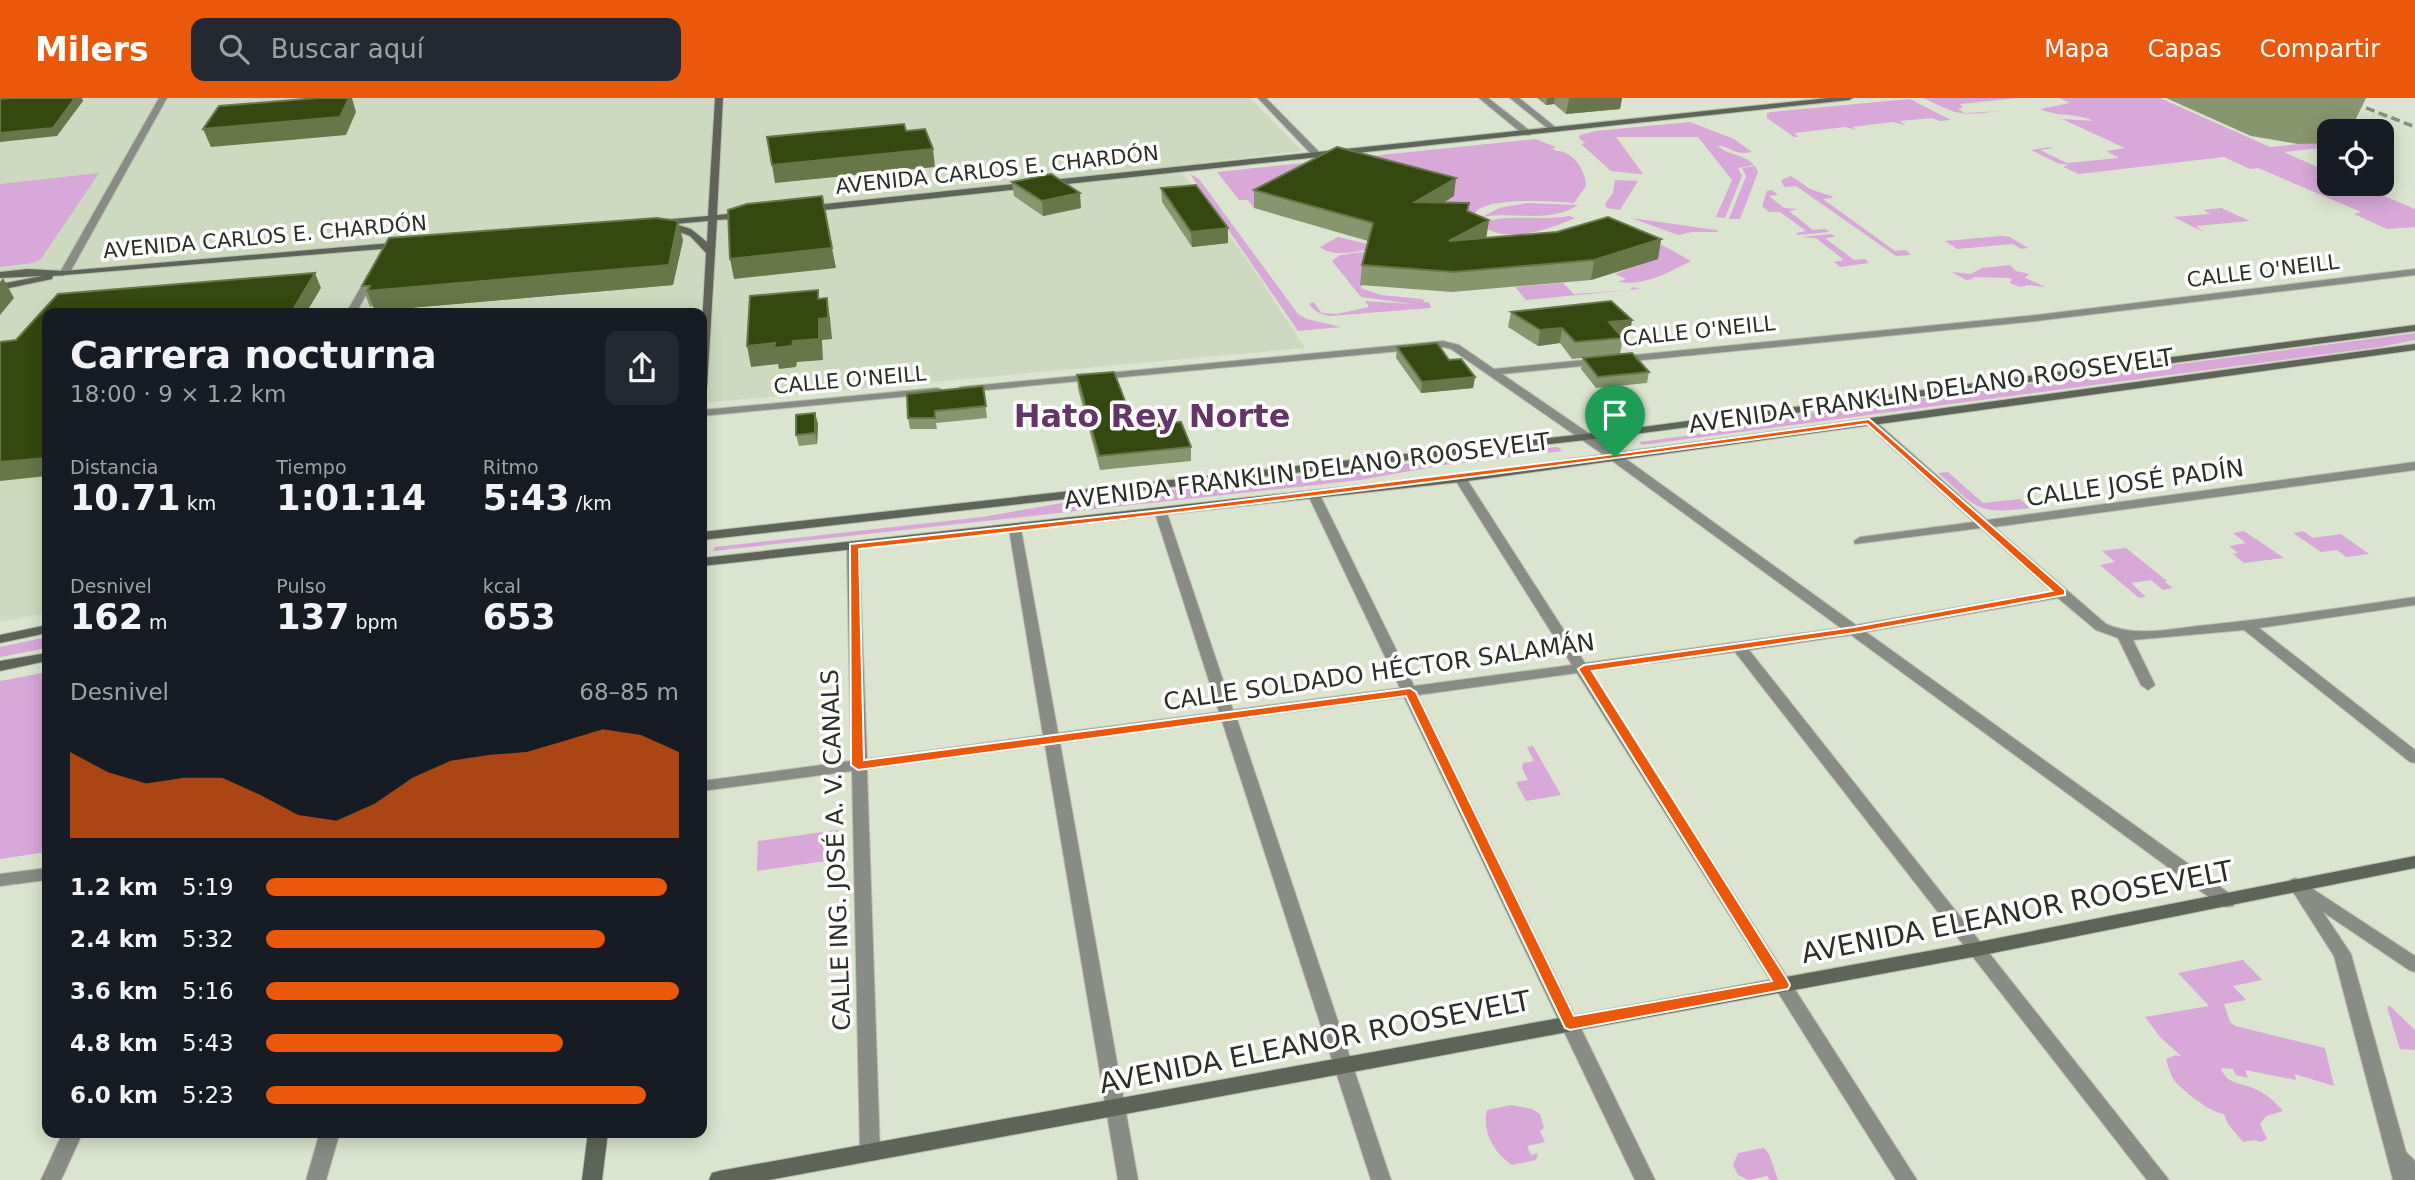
<!DOCTYPE html>
<html lang="es">
<meta charset="utf-8">
<style>
:root{--surface:#171b24;--page:#242831;--text:#f1f3f6;--muted:#9ea1a6;--accent:#ea580c}
body{margin:0;font-family:"DejaVu Sans",sans-serif;background:var(--page);color:var(--text);height:100vh;display:flex;flex-direction:column;font-size:26px;white-space:nowrap}
*{box-sizing:border-box;margin:0}
p{font-size:23px;color:var(--muted)}
.icon{flex:none;width:38px;height:38px;fill:none;stroke:currentColor;stroke-width:2;stroke-linecap:round;stroke-linejoin:round}
.map{position:relative;flex:1;overflow:hidden}
.side{position:absolute;left:42px;top:210px;width:665px;height:830px;display:flex;flex-direction:column;background:var(--surface);border-radius:14px;box-shadow:0 4px 18px #0003}
.side>*{flex:none}
.buttons{position:absolute;left:2317px;top:21px;display:grid;gap:14px}
.buttons a{display:grid;place-items:center;width:77px;height:77px;border-radius:14px;background:var(--surface);box-shadow:0 4px 18px #0003;font-size:35px}
.pin{position:absolute;display:grid;place-items:center;width:60px;height:60px;color:#fff;margin:-72px -30px;border-radius:50% 50% 50% 0;rotate:-45deg;box-shadow:0 0 7px #0007}
.pin .icon{rotate:45deg}
.round{display:grid;place-items:center;flex:none;width:74px;height:74px;border-radius:14px;background:var(--page)}
.overview{display:flex;align-items:center;justify-content:space-between;height:119px;padding:0 28px}
h1{font-size:38px;font-weight:700;line-height:52px}
.stats{display:grid;grid-template-columns:repeat(3,1fr);gap:10px;height:119px;padding:7px 28px}
.stats div{display:grid;align-content:center}
.stats b{font-size:35px;font-weight:700}
.stats small{font-size:19px;font-weight:400}
.stats p{font-size:19px}
.chart{height:196px;padding:14px 28px}
.chart p{display:flex;justify-content:space-between}
.chart svg{width:100%;height:126px;margin-top:7px;fill:var(--accent);opacity:.7}
ul{padding:0 28px;list-style:none;font-size:23px}
li{display:grid;grid-template-columns:112px 84px 1fr;align-items:center;height:52px}
li i{height:18px;border-radius:9px;background:var(--accent)}
header{display:flex;align-items:center;gap:42px;box-sizing:border-box;height:98px;padding:0 35px;background:var(--accent);color:#fff}
header strong{font-size:33px}
nav{display:flex;gap:38px;margin-inline-start:auto;font-size:24px}
.search{width:490px;height:63px;background:var(--page);display:flex;align-items:center;gap:18px;box-sizing:border-box;padding:0 24px;border-radius:14px;color:var(--muted);font-size:26px}
.map>svg:first-child{display:block}
.built{fill:#cedabf}
.green{fill:#d7a8d8}
.lines{fill:none;stroke-linecap:round;stroke-linejoin:round}
.street-casing{stroke:#b8c0ad;stroke-width:2}
.secondary-casing{stroke:#b8c0ad;stroke-width:2}
.street{fill:#888c84;fill-rule:evenodd}
.secondary{fill:#5f6458;fill-rule:evenodd}
.rail{stroke:#888f80;stroke-width:3.5;stroke-dasharray:9 4.5;stroke-linecap:butt}
.wall{fill:#88966f}
.shaded-wall{fill:#677749}
.building{fill:#35480f;stroke:#677749;stroke-width:2}
.route{fill:#ea580c;stroke:#fff;stroke-width:2;fill-rule:evenodd}
.labels{text-anchor:middle;dominant-baseline:central;stroke-width:7;stroke-linejoin:round;paint-order:stroke}
.far-street-label{font-size:21px;fill:#2b2f27;stroke:#fff}
.street-label{font-size:24px;fill:#2b2f27;stroke:#fff}
.near-street-label{font-size:28px;fill:#2b2f27;stroke:#fff}
.district-label{font-size:32px;font-weight:bold;fill:#653567;stroke:#fff}
</style>
<header>
<strong>Milers</strong>
<div class="search"><svg class="icon" aria-label="search" viewBox="0 0 24 24"><circle cx="10" cy="10" r="6"/><path d="M15 15l6 6"/></svg>Buscar aquí</div>
<nav><a>Mapa</a><a>Capas</a><a>Compartir</a></nav>
</header>
<div class="map">
<svg width="2415" height="1082" viewBox="0 0 2415 1082">
<rect width="100%" height="100%" fill="#dbe4cf"/>
<path class="built" d="M 0,0 L 1250,0 L 1302,53 L 1177,68 L 1251,167 L 1305,250 L 702,305 L 702,215 L 47,215 L 47,515 L 0,524 Z"/>
<path class="green" d="M 1924,0 L 2018,0 L 1960,6 L 1963,9 L 1958,11 L 1965,15 L 2002,13 C 1961,17 1961,19 1924,0 Z
M 2060,0 L 2160,0 L 2270,49 L 2329,43 L 2329,49 L 2284,54 L 2329,74 L 2329,86 L 2356,86 L 2415,111 L 2415,129 L 2387,131 L 2354,116 L 2361,114 L 2258,70 L 2250,71 L 2224,59 L 2079,76 L 2063,69 L 2068,67 L 2057,65 L 2031,52 L 2050,49 L 2053,50 L 2040,52 L 2067,65 L 2119,60 L 2106,53 L 2125,50 L 2062,21 L 2094,23 C 2078,15 2058,19 2040,11 L 2070,5 Z
M 1910,1 L 1951,22 L 1940,23 L 1932,20 L 1900,23 L 1905,27 L 1893,24 L 1852,29 L 1857,32 L 1845,29 L 1794,35 L 1798,39 L 1794,39 L 1767,20 L 1767,15 L 1771,14 Z
M 1690,24 L 1734,41 L 1752,54 C 1732,58 1731,47 1717,48 C 1728,57 1746,57 1754,67 L 1738,70 L 1742,78 L 1725,120 L 1716,119 L 1732,82 L 1698,39 L 1616,39 L 1643,76 L 1639,76 L 1611,73 L 1581,46 L 1585,45 L 1579,40 L 1580,37 L 1595,33 Z
M 1535,41 L 1556,49 L 1552,50 L 1556,53 C 1572,52 1586,72 1586,88 L 1574,105 C 1553,103 1486,99 1475,115 L 1400,131 L 1453,98 L 1254,110 L 1248,102 L 1239,102 L 1217,74 Z
M 1755,68 L 1758,74 L 1740,121 L 1729,121 L 1746,78 L 1742,70 Z
M 99,75 L 41,161 L 33,165 L 0,169 L 0,86 Z
M 1190,76 L 1199,81 L 1298,216 L 1307,221 L 1341,229 L 1298,233 Z
M 1791,78 L 1810,91 L 1831,98 L 1833,100 L 1823,101 L 1895,153 L 1906,152 L 1911,157 L 1896,158 L 1796,88 L 1784,89 L 1781,82 Z
M 1615,82 L 1638,83 L 1620,112 L 1607,110 L 1605,106 L 1613,95 Z
M 1772,92 L 1778,97 L 1769,98 L 1784,110 L 1799,111 L 1789,113 L 1813,132 L 1825,131 L 1829,134 L 1798,137 L 1796,135 L 1806,133 L 1780,114 L 1769,114 L 1762,108 L 1767,93 Z
M 1527,105 L 1578,107 C 1549,126 1513,113 1482,119 L 1499,110 Z
M 2221,110 L 2250,123 L 2196,128 L 2204,134 L 2173,119 L 2210,116 L 2204,112 Z
M 1569,118 L 1575,120 C 1551,131 1512,144 1487,131 L 1487,124 C 1505,116 1544,123 1569,118 Z
M 1631,120 L 1716,132 L 1719,134 L 1692,134 L 1678,137 Z
M 1595,124 L 1651,141 L 1691,163 C 1667,175 1646,188 1618,184 L 1626,181 L 1615,176 L 1657,160 L 1515,145 Z
M 1832,136 L 1835,139 L 1825,140 L 1854,162 L 1865,161 L 1869,165 L 1840,169 L 1834,164 L 1844,162 L 1816,140 L 1801,139 Z
M 2001,138 L 2010,139 L 2028,150 L 2021,151 L 2013,146 L 1957,151 L 1945,143 Z
M 1338,139 L 1380,149 C 1363,152 1334,161 1320,149 Z
M 1379,152 L 1361,190 L 1381,197 L 1423,201 L 1424,204 L 1429,204 L 1431,210 L 1330,218 C 1320,216 1315,214 1309,206 L 1313,204 L 1322,215 L 1337,216 L 1369,209 L 1365,203 L 1412,206 L 1361,199 L 1332,163 L 1340,157 Z
M 2010,167 L 2016,173 L 2029,176 L 2025,180 L 2046,189 L 2028,187 L 2020,189 L 2010,185 L 2012,181 L 2009,180 L 1973,179 L 1973,181 L 1966,182 L 1952,174 L 1971,176 L 1982,170 Z
M 1563,185 L 1574,196 L 1630,192 L 1633,189 L 1640,191 L 1526,202 L 1515,189 Z
M 2415,235 L 2415,242 L 2380,249 L 1642,347 L 1639,344 L 1715,334 L 1787,318 Z
M 1558,349 L 1562,353 L 1444,367 L 1360,382 L 713,453 L 715,449 L 982,419 L 1068,404 Z
M 1948,374 L 1983,405 L 2020,401 L 2030,410 C 1975,417 1978,410 1938,375 Z
M 2244,433 L 2284,460 L 2244,465 L 2233,456 L 2238,455 L 2229,448 L 2246,445 L 2233,435 Z
M 2303,433 L 2313,440 L 2341,436 L 2369,456 L 2346,459 L 2337,452 L 2321,454 L 2293,435 Z
M 2126,450 L 2167,483 L 2165,484 L 2173,490 L 2163,492 L 2151,482 L 2131,485 L 2146,499 L 2139,500 L 2100,467 L 2115,464 L 2102,453 Z
M 47,539 L 47,550 L 0,559 L 0,549 Z
M 47,574 L 47,754 L 0,761 L 0,583 Z
M 1533,648 L 1561,697 L 1526,703 L 1516,684 L 1528,682 L 1522,670 L 1523,665 L 1534,663 L 1527,649 Z
M 838,732 L 839,761 L 757,773 L 758,743 Z
M 2243,862 L 2262,882 L 2233,888 L 2246,902 L 2224,906 L 2230,924 L 2235,928 L 2325,950 L 2334,988 L 2295,976 L 2296,982 L 2245,972 L 2248,980 L 2236,977 L 2233,971 L 2221,970 C 2227,988 2243,984 2257,992 C 2268,997 2275,1004 2283,1013 L 2266,1018 L 2260,1026 L 2267,1041 L 2261,1044 L 2255,1042 L 2243,1044 L 2228,1026 L 2224,1016 C 2213,1016 2181,992 2174,982 C 2170,976 2168,968 2166,961 L 2176,957 L 2182,959 L 2160,939 L 2145,919 L 2209,908 L 2178,875 Z
M 2390,908 L 2415,932 L 2415,952 L 2400,951 L 2387,909 Z
M 1511,1007 L 1532,1011 L 1540,1016 L 1544,1030 L 1540,1033 L 1545,1044 L 1527,1048 L 1531,1057 L 1538,1055 L 1536,1062 L 1512,1067 C 1494,1055 1482,1034 1487,1012 Z
M 1764,1050 L 1769,1056 L 1778,1082 L 1770,1082 L 1767,1078 L 1749,1082 L 1738,1077 L 1733,1067 L 1738,1055 Z"/>
<g class="lines">
<g class="street-casing">
<path id="street" d="M 159,0 L 167,0 L 69,176 L 61,178 L 59,176 Z
M 1258,0 L 1266,0 L 1320,55 L 1320,59 L 1314,59 Z
M 1479,0 L 1488,0 L 1530,33 L 1530,37 L 1524,37 Z
M 1510,0 L 1519,0 L 1559,32 L 1552,34 Z
M 2415,171 L 2415,177 L 2027,224 L 1502,276 L 1619,356 L 1856,527 L 2051,493 L 1981,430 L 1855,446 L 1854,443 L 1860,439 L 1974,424 L 1865,325 L 1865,321 L 1873,321 L 1987,422 L 2415,364 L 2415,372 L 1994,429 L 2106,526 C 2137,540 2174,530 2207,527 C 2276,520 2346,509 2415,499 L 2415,507 L 2259,530 L 2415,652 L 2415,665 L 2410,664 L 2244,532 L 2133,542 L 2155,587 L 2148,592 L 2141,587 L 2118,540 L 2096,532 L 2058,500 L 1866,534 L 2233,798 L 2236,803 L 2233,808 L 2227,809 L 2221,808 L 1851,537 L 1749,552 L 2169,1082 L 2147,1082 L 1735,554 L 1591,573 L 1917,1082 L 1896,1082 L 1577,575 L 1418,597 L 1655,1082 L 1635,1082 L 1404,599 L 1237,621 L 1391,1082 L 1371,1082 L 1222,623 L 1060,645 L 1138,1082 L 1118,1082 L 1045,647 L 867,671 L 880,1054 L 877,1060 L 870,1063 L 863,1060 L 860,1054 L 852,673 L 702,693 L 702,683 L 851,663 L 847,448 L 853,444 L 859,448 L 867,661 L 1043,637 L 1009,431 L 1015,427 L 1021,431 L 1058,635 L 1219,614 L 1155,415 L 1161,411 L 1167,415 L 1233,612 L 1400,590 L 1308,397 L 1314,393 L 1320,397 L 1414,588 L 1572,567 L 1454,380 L 1460,376 L 1466,380 L 1585,565 L 1841,530 L 1611,362 L 1451,251 L 1443,249 L 964,294 L 959,291 L 960,289 L 1443,243 L 1459,247 L 1494,271 L 2027,218 Z
M 369,175 L 377,177 L 356,215 L 346,215 Z
M 937,290 L 941,291 L 941,295 L 702,318 L 702,312 Z
M 47,770 L 47,782 L 0,788 L 0,776 Z
M 2296,780 L 2415,858 L 2415,874 L 2409,872 L 2323,814 L 2351,856 L 2406,1054 L 2415,1063 L 2415,1082 L 2393,1082 L 2334,858 L 2288,786 L 2290,782 Z
M 63,1034 L 83,1034 L 61,1082 L 41,1082 Z
M 320,1034 L 340,1034 L 326,1082 L 306,1082 Z"/>
</g>
<g class="secondary-casing">
<path id="secondary" d="M 715,0 L 723,0 L 717,117 L 748,114 L 752,117 L 748,120 L 717,122 L 707,290 L 702,293 L 702,228 L 706,155 L 690,138 L 656,125 L 660,122 L 708,118 ZM 708,123 L 707,144 L 691,131 L 675,126 Z
M 1828,0 L 1853,0 L 1849,2 L 806,114 L 802,111 L 806,108 Z
M 403,144 L 408,147 L 406,149 L 53,178 L 52,181 L 0,192 L 0,186 L 42,178 L 0,180 L 0,174 L 28,171 L 64,173 Z
M 2415,227 L 2415,233 L 1620,338 L 702,442 L 702,434 L 1620,332 Z
M 2415,246 L 2415,252 L 1460,384 L 702,468 L 702,460 L 1460,376 Z
M 47,527 L 47,535 L 0,545 L 0,537 Z
M 47,555 L 47,563 L 0,573 L 0,563 Z
M 2415,758 L 2415,770 L 1978,858 L 769,1082 L 709,1082 L 712,1075 L 719,1073 L 1978,844 Z
M 588,1034 L 608,1034 L 602,1082 L 582,1082 Z"/>
</g>
<use href="#street" class="street"/>
<use href="#secondary" class="secondary"/>
<path class="rail" d="M 2341,0 L 2415,29"/>
</g>
<path class="wall" d="M 1537,0 L 1622,0 L 1620,11 L 1566,16 L 1554,6 L 1546,7 Z
M 2166,0 L 2366,0 L 2350,33 L 2329,33 L 2329,45 L 2298,46 L 2251,38 Z
M 1012,84 L 1081,110 L 1043,118 L 1014,98 Z
M 1161,90 L 1228,130 L 1228,145 L 1192,149 L 1162,104 Z
M 1254,92 L 1454,98 L 1443,105 L 1469,105 L 1468,113 L 1489,122 L 1486,140 L 1661,141 L 1658,161 L 1591,182 L 1452,194 L 1360,187 L 1362,167 L 1368,143 L 1254,110 Z
M 683,142 L 673,187 L 375,213 L 373,208 L 370,209 L 362,188 Z
M 1511,214 L 1632,222 L 1629,238 L 1622,238 L 1623,240 L 1620,256 L 1572,261 L 1560,245 L 1538,248 L 1508,229 Z
M 1397,249 L 1449,262 L 1475,279 L 1473,290 L 1421,295 L 1396,260 Z
M 1583,260 L 1649,274 L 1647,285 L 1596,290 L 1581,271 Z
M 1077,277 L 1134,327 L 1191,349 L 1191,363 L 1100,372 L 1078,291 Z
M 983,288 L 987,320 L 936,325 L 937,331 L 910,331 L 908,320 Z
M 815,315 L 818,326 L 817,346 L 799,348 L 796,337 Z"/>
<path class="shaded-wall" d="M 75,0 L 82,0 L 83,3 L 57,38 L 0,44 L 0,35 Z
M 349,0 L 352,0 L 356,14 L 346,37 L 211,49 L 203,31 Z
M 1547,0 L 1555,0 L 1554,6 L 1546,7 Z
M 1569,0 L 1622,0 L 1620,11 L 1566,16 Z
M 933,51 L 935,69 L 775,85 L 772,67 Z
M 1456,80 L 1454,98 L 1413,123 L 1415,104 Z
M 1080,95 L 1081,110 L 1043,118 L 1042,103 Z
M 1489,122 L 1486,141 L 1449,143 Z
M 678,123 L 683,142 L 673,187 L 375,213 L 367,193 Z
M 1228,130 L 1228,145 L 1192,149 L 1191,134 Z
M 1661,141 L 1658,161 L 1591,182 L 1594,162 Z
M 832,150 L 836,170 L 734,181 L 730,161 Z
M 315,175 L 321,190 L 306,215 L 291,215 Z
M 3,180 L 14,200 L 0,217 L 0,184 Z
M 818,192 L 821,212 L 827,200 L 830,220 L 832,241 L 822,242 L 823,262 L 797,264 L 796,269 L 779,271 L 778,266 L 751,269 L 747,248 L 793,243 L 819,221 Z
M 1632,222 L 1629,238 L 1606,240 L 1609,224 Z
M 1562,230 L 1560,245 L 1538,248 L 1540,232 Z
M 1475,279 L 1473,290 L 1421,295 L 1422,284 Z
M 815,315 L 818,326 L 817,346 L 815,335 Z
M 47,360 L 47,378 L 0,383 L 0,364 Z"/>
<path class="building" d="M 11,0 L 75,0 L 53,30 L 0,35 L 0,1 Z
M 318,0 L 349,0 L 340,19 L 203,31 L 219,8 Z
M 904,26 L 906,33 L 925,31 L 933,51 L 772,67 L 767,39 Z
M 1337,49 L 1456,80 L 1415,104 L 1469,105 L 1467,113 L 1489,122 L 1449,143 L 1557,134 L 1608,119 L 1661,141 L 1594,162 L 1454,174 L 1362,167 L 1373,125 L 1254,92 Z
M 1051,76 L 1080,95 L 1042,103 L 1012,84 Z
M 1196,87 L 1228,130 L 1191,134 L 1161,90 Z
M 822,98 L 832,150 L 730,161 L 728,112 L 747,106 Z
M 657,120 L 678,123 L 669,167 L 367,193 L 370,188 L 362,188 L 389,140 Z
M 315,175 L 291,215 L 47,215 L 47,360 L 0,364 L 0,244 L 16,242 L 58,196 Z
M 818,192 L 818,201 L 827,200 L 828,220 L 819,221 L 819,241 L 793,243 L 792,248 L 774,250 L 775,245 L 747,248 L 750,198 Z
M 1611,203 L 1632,222 L 1609,224 L 1623,240 L 1575,244 L 1562,230 L 1540,232 L 1511,214 Z
M 1437,245 L 1449,262 L 1461,261 L 1475,279 L 1422,284 L 1397,249 Z
M 1632,255 L 1649,274 L 1598,279 L 1583,260 Z
M 1114,274 L 1134,327 L 1181,324 L 1191,349 L 1099,358 L 1077,277 Z
M 983,288 L 986,308 L 935,313 L 935,320 L 908,320 L 907,296 Z
M 815,315 L 815,335 L 796,337 L 796,317 Z"/>
<path class="route" d="M 1869,321 L 2065,492 L 2065,497 L 1854,535 L 1592,573 L 1788,883 L 1790,887 L 1788,891 L 1570,932 L 1565,930 L 1406,598 L 858,672 L 851,667 L 850,446 L 1161,412 L 1615,356 ZM 1867,326 L 2052,493 L 1854,529 L 1584,567 L 1578,571 L 1772,883 L 1574,918 L 1416,594 L 1410,590 L 864,662 L 859,451 C 1195,414 1532,373 1867,326 Z"/>
<g class="labels">
<g class="far-street-label">
<text transform="translate(997 72) rotate(-6)">AVENIDA CARLOS E. CHARDÓN</text>
<text transform="translate(265 139) rotate(-5)">AVENIDA CARLOS E. CHARDÓN</text>
<text transform="translate(2263 173) rotate(-7)">CALLE O'NEILL</text>
<text transform="translate(1699 233) rotate(-6)">CALLE O'NEILL</text>
<text transform="translate(850 282) rotate(-5)">CALLE O'NEILL</text>
</g>
<g class="street-label">
<text transform="translate(1931 293) rotate(-8)">AVENIDA FRANKLIN DELANO ROOSEVELT</text>
<text transform="translate(1307 373) rotate(-7)">AVENIDA FRANKLIN DELANO ROOSEVELT</text>
<text transform="translate(2135 385) rotate(-8)">CALLE JOSÉ PADÍN</text>
<text transform="translate(1379 574) rotate(-8)">CALLE SOLDADO HÉCTOR SALAMÁN</text>
<text transform="translate(836 752) rotate(-92)">CALLE ING. JOSÉ A. V. CANALS</text>
</g>
<g class="near-street-label">
<text transform="translate(2017 814) rotate(-11)">AVENIDA ELEANOR ROOSEVELT</text>
<text transform="translate(1315 944) rotate(-11)">AVENIDA ELEANOR ROOSEVELT</text>
</g>
<g class="district-label">
<text x="1152" y="318">Hato Rey Norte</text>
</g>
</g>
</svg>
<div class="buttons">
<a><svg class="icon" aria-label="locate" viewBox="0 0 24 24"><circle cx="12" cy="12" r="6"/><path d="M12 2v4M12 18v4M2 12h4M18 12h4"/></svg></a>
</div>
<div class="pin" style="left:1615px;top:359px;background:#1e9e55"><svg class="icon" aria-label="arrive" viewBox="0 0 24 24"><path d="M6 21V4h12l-3 4 3 4H6"/></svg></div>
<section class="side">
<div class="overview"><div><h1>Carrera nocturna</h1><p>18:00 · 9 × 1.2 km</p></div><a class="round"><svg class="icon" aria-label="share" viewBox="0 0 24 24"><path d="M12 15V3M7 8l5-5 5 5M5 13v7h14v-7"/></svg></a></div>
<div class="stats">
<div><p>Distancia</p><b>10.71<small> km</small></b></div>
<div><p>Tiempo</p><b>1:01:14</b></div>
<div><p>Ritmo</p><b>5:43<small> /km</small></b></div>
</div>
<div class="stats">
<div><p>Desnivel</p><b>162<small> m</small></b></div>
<div><p>Pulso</p><b>137<small> bpm</small></b></div>
<div><p>kcal</p><b>653</b></div>
</div>
<div class="chart"><p><span>Desnivel</span>68–85 m</p>
<svg viewBox="0 0 160 44" preserveAspectRatio="none"><path d="M0 44V14L10 21L20 25L30 23L40 23L50 29L60 36L70 38L80 32L90 23L100 17L110 15L120 14L130 10L140 6L150 8L160 14V44z"/></svg>
</div>
<ul>
<li><b>1.2 km</b>5:19<i style="width:97%"></i></li>
<li><b>2.4 km</b>5:32<i style="width:82%"></i></li>
<li><b>3.6 km</b>5:16<i style="width:100%"></i></li>
<li><b>4.8 km</b>5:43<i style="width:72%"></i></li>
<li><b>6.0 km</b>5:23<i style="width:92%"></i></li>
</ul>
</section>
</div>
